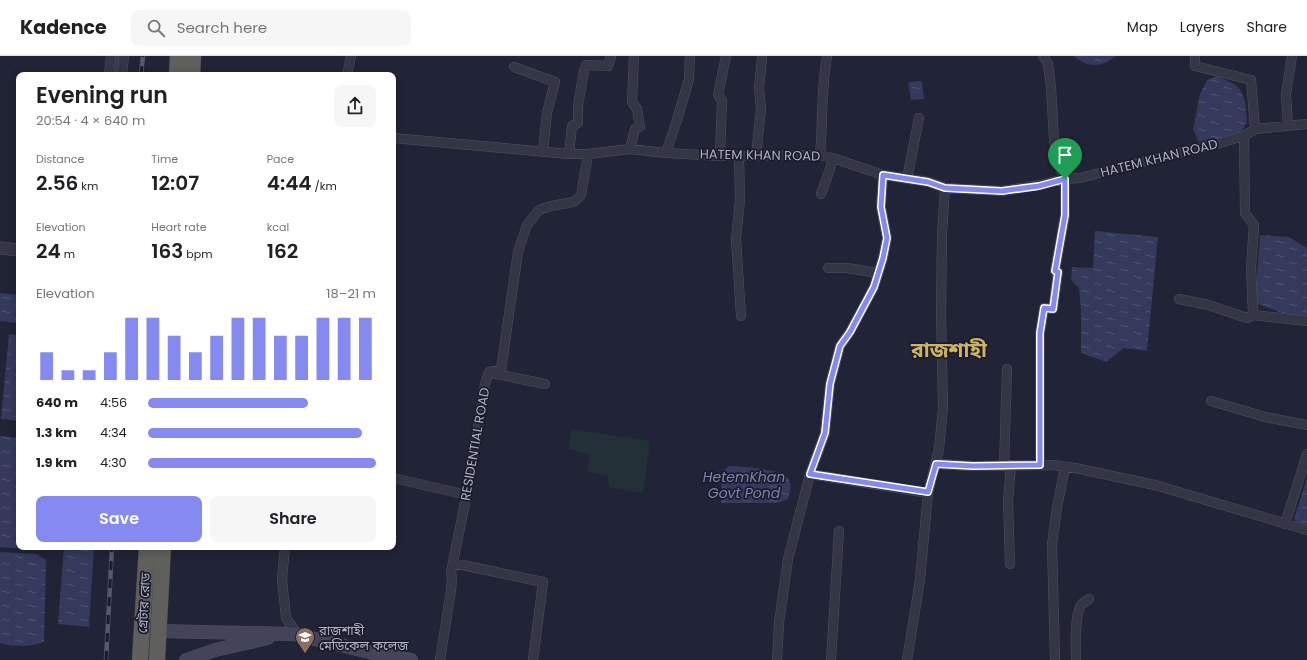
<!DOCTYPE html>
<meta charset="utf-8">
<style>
:root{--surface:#fff;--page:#f6f6f6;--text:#202124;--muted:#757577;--line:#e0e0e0;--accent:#858af1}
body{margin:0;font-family:Poppins,"Noto Sans Bengali",sans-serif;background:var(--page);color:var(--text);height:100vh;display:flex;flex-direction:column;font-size:15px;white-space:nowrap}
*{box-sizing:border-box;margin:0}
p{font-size:13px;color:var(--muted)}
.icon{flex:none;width:22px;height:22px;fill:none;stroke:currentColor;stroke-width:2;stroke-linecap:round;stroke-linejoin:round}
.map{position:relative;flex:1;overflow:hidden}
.sheet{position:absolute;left:16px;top:16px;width:380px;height:478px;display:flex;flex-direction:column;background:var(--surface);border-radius:8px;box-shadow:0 2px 10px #0003}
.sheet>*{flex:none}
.pin{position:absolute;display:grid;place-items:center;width:34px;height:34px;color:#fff;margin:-41px -17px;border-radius:50% 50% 50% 0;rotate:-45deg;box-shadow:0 0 4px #0007}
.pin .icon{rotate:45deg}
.round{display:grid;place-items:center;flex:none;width:42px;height:42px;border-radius:8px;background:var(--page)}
.headline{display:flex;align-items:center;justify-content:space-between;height:68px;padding:0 20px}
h1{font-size:22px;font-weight:600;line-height:30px}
.metrics{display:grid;grid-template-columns:repeat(3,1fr);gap:6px;height:68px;padding:4px 20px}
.metrics div{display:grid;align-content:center}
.metrics b{font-size:20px;font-weight:600}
.metrics small{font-size:11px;font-weight:400}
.metrics p{font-size:11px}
.chart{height:112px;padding:8px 20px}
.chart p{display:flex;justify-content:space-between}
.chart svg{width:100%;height:72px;margin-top:4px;stroke:var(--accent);stroke-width:6}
.button{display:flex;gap:8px;margin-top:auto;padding:8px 20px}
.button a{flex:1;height:46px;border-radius:8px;background:var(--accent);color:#fff;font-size:16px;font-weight:600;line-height:46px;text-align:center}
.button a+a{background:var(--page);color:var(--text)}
ul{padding:0 20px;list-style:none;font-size:13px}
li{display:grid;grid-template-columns:64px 48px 1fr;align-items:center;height:30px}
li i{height:10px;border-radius:5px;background:var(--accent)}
header{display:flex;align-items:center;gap:24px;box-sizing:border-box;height:56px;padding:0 20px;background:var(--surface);border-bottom:1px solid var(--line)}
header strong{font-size:19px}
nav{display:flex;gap:22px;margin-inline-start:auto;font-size:14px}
.search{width:280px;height:36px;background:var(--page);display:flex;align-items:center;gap:10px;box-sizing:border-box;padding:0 14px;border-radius:8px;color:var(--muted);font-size:15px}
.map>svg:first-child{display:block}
.green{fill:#243038}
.water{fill:url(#water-ripples)}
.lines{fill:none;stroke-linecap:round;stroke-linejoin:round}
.canal{stroke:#35395c;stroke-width:11}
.minor-casing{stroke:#4f5061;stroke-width:10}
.tertiary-casing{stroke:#4f5061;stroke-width:13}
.secondary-casing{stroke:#4f5061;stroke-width:14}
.trunk-casing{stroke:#3c3d4e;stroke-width:17}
.minor{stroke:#343646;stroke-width:9}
.tertiary{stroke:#343646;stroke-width:12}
.secondary{stroke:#434359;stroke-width:13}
.trunk{stroke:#5f605c;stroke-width:16}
.rail-casing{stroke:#56586d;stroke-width:4.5}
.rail{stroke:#1a1b2b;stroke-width:3;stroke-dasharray:9;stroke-linecap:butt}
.route-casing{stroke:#fff;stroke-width:8}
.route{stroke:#858af1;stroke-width:5}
.labels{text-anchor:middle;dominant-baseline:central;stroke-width:3.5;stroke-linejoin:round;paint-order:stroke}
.street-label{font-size:13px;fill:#afb0c3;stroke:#1a1b2b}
.poi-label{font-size:13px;fill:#afb0c3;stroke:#1a1b2b;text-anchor:start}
.water-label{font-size:14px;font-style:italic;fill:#8084af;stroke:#1a1b2b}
.town-label{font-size:21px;font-weight:bold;fill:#cdb460;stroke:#1a1b2b}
</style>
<header>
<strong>Kadence</strong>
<div class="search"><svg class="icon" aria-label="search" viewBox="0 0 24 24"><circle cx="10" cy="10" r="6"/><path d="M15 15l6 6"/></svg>Search here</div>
<nav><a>Map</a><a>Layers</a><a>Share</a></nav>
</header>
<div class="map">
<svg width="1307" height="604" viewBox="0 0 1307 604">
<defs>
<pattern id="water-ripples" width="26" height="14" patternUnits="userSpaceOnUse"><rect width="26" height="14" fill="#35395c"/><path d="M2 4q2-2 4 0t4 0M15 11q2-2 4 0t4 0" fill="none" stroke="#505372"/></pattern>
</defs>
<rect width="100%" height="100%" fill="#212336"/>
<path class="green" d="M 571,373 L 650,385 L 643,437 L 609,431 L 608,420 L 587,415 L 590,399 L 569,393 Z"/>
<path class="water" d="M 1074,0 L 1115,0 C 1104,12 1086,12 1074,0 Z
M 1217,20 L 1232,27 L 1240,33 L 1245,45 L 1247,66 L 1241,77 L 1208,88 L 1198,85 L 1193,73 L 1200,38 L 1207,24 Z
M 922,25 L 924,43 L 911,44 L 908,26 Z
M 1095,175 L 1158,181 L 1147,295 L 1124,292 L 1106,306 L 1081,297 L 1081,254 L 1079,232 L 1071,224 L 1072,211 L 1093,212 Z
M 1260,179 L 1289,181 L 1307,192 L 1307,262 L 1288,259 L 1255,247 Z
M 0,237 L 19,239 L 19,267 L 0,265 Z
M 9,278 L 19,279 L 19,365 L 1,363 Z
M 0,380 L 19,382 L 19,491 L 34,491 L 32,494 L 0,491 Z
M 729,410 L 756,412 L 784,417 C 793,428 791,430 788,443 L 777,447 L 721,447 L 722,416 Z
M 1307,422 L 1307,469 L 1300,469 L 1294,463 Z
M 64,491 L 94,491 L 89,571 L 58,568 Z
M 0,496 L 36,498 L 46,504 L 44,586 C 30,591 14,591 0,587 Z"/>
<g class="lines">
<path class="canal" d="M 114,19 L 115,0"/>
<g class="minor-casing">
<path id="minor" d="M 1195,0 L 1195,10 L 1251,24 L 1255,73
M 514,11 L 555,26 L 547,57 L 543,95
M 109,19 L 111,0
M 122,19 L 124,0
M 347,19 L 351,0
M 1288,70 L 1286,38 L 1292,0
M 1244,80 L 1245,157 L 1254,169 L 1251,211 L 1253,259
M 393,82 L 569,98 L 588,98 L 630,93 L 666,97 L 720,100 L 820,99 L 833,102 L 883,119 L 929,126 L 945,132 L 1002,135 L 1039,129 L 1065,123 L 1080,122 L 1169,99 L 1202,92 L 1244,80 L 1255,73 L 1307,68
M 630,93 L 635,73 L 640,71 L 637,53 L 632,46 L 634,0
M 666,97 L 677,64 L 689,23 L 690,0
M 569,98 L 572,70 L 578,67 L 578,50 L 584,14 L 586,9 L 608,10 L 611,0
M 820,99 C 823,66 821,32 827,0
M 720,100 L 722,44 L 718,39 L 726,0
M 739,100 L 740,144 L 736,183 L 741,260
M 756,100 L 761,53 L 759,32 L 762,2
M 907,123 L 919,62
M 821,138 L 830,113 L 833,102
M 828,212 L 847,212 L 878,217
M 1179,243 L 1208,249 L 1247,262 L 1253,259 L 1307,265
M 492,317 L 545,328
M 1211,345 L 1265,361 L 1307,369
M 936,408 L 973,410 L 1053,409 L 1075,412 L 1155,429 L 1307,474
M 1040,409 L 1040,277 L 1044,252 L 1053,253 L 1058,216 L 1055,215 L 1065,159 L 1065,123 L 1059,110 L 1054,84 L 1051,31 L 1048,8 L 1043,0
M 1004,410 L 1007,313
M 810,418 L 928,437
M 393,422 L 467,439
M 1285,468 L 1307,398
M 285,491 L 282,523 L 286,562 L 298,579
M 453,507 L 543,526 L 533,604
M 1010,508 L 1008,445 L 1011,409
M 440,604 L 451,534 L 452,524 L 451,516 L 467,437 L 485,328 L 489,316 L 501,314 L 518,196 L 527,169 L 539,154 L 551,150 L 568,147 L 575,145 L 581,139 L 588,98
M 777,604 L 779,567 L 788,503 L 810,418 L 825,377 L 830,328 L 840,290 L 850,276 L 874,231 L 883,202 L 887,182 L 881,151 L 883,119
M 831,604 L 839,475
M 907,604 L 920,524 L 928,437 L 939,393 L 943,352 L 941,258 L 942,178 L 945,132
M 1055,604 L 1052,488 L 1057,452 L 1065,411
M 1076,604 C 1076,590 1074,561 1081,549 C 1083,547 1086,545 1089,543"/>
</g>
<g class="tertiary-casing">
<path id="tertiary" d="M 0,192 L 19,194"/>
</g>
<g class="secondary-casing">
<path id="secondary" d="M 159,575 L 294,578 L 378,598 L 411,604
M 186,604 L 215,594 L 268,582"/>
</g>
<g class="trunk-casing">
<path id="trunk" d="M 177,19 L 178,0
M 192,19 L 193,0
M 140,604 L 147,491
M 157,604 L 163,491"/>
</g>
<use href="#minor" class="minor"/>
<use href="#tertiary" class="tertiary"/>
<use href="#secondary" class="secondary"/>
<use href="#trunk" class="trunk"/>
<g class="rail-casing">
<path id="rail" d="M 141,19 L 143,0
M 106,604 L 112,491"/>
</g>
<use href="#rail" class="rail"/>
</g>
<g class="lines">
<g class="route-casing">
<path id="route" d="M 883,119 L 928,126 L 945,132 L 1002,135 L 1039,130 L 1065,123 L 1065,159 L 1055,215 L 1058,216 L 1053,253 L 1044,252 L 1040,277 L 1040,409 L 973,410 L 936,408 L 928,436 L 810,418 L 825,377 L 830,328 L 840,290 L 850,276 L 874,231 L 883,202 L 887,182 L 881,151 Z"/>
</g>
<use href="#route" class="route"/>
</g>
<defs>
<g id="university-pin" transform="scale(1)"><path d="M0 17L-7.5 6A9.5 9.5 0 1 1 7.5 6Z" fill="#8d6e63" stroke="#1a1b2b"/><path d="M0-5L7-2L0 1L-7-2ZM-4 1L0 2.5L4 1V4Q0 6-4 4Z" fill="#fff"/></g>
</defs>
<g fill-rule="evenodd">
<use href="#university-pin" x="305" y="581"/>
</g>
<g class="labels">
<g class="street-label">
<text transform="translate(760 99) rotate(1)">HATEM KHAN ROAD</text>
<text transform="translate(1159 102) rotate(-14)">HATEM KHAN ROAD</text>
<text transform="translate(475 388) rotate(-80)">RESIDENTIAL ROAD</text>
<text transform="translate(144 547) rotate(-87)">গ্রেটার রোড</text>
</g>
<g class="poi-label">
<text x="319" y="574">রাজশাহী<tspan x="319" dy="15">মেডিকেল কলেজ</tspan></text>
</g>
<g class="water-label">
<text x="744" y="421">HetemKhan<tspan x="744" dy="16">Govt Pond</tspan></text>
</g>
<g class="town-label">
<text x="949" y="293">রাজশাহী</text>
</g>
</g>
</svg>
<div class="pin" style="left:1065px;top:123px;background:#1e9e55"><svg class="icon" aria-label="arrive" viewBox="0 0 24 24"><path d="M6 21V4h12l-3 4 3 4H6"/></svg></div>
<section class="sheet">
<div class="headline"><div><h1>Evening run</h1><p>20:54 · 4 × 640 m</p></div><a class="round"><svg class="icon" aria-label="share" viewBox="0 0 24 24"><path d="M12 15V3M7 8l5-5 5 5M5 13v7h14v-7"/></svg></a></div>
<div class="metrics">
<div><p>Distance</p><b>2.56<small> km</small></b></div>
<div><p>Time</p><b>12:07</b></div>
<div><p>Pace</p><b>4:44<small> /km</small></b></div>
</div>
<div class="metrics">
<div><p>Elevation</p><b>24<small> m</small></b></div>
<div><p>Heart rate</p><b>163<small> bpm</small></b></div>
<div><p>kcal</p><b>162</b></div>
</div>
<div class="chart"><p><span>Elevation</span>18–21 m</p>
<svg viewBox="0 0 160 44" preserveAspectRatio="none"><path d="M5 44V27M15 44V38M25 44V38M35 44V27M45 44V6M55 44V6M65 44V17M75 44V27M85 44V17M95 44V6M105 44V6M115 44V17M125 44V17M135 44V6M145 44V6M155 44V6"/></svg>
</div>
<ul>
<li><b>640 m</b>4:56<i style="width:70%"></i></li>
<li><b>1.3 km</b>4:34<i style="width:94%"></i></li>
<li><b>1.9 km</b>4:30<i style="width:100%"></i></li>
</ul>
<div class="button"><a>Save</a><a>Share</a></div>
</section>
</div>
